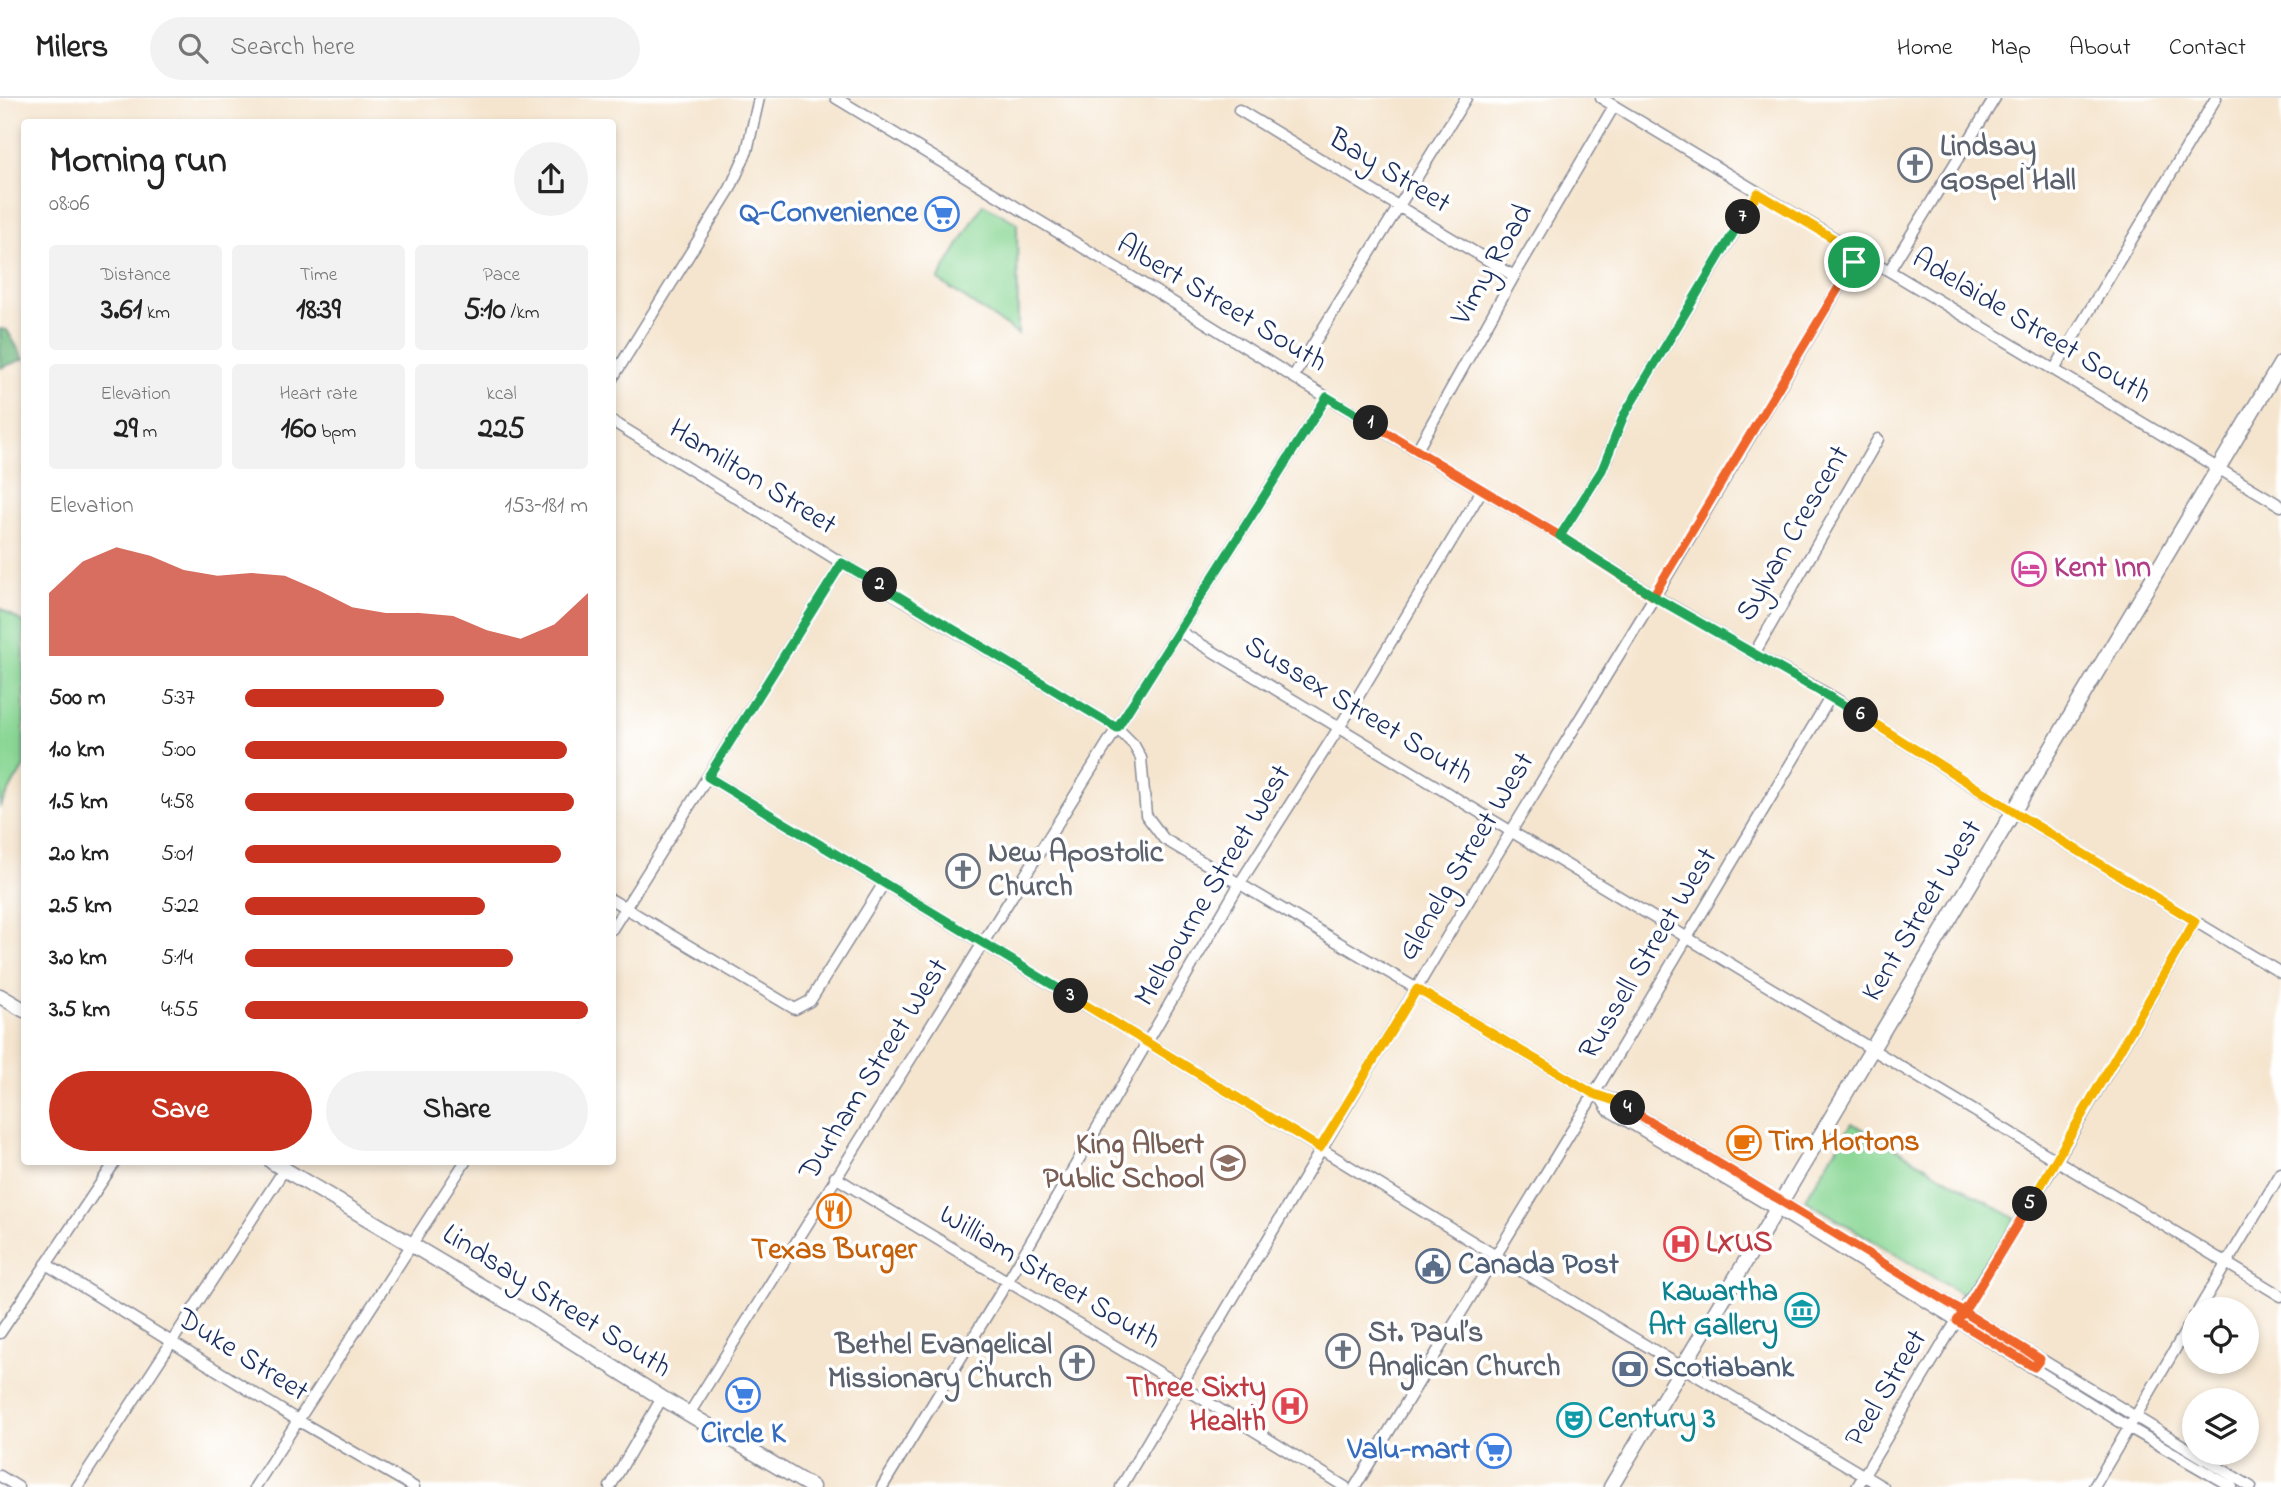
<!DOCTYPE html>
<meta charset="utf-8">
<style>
:root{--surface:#fff;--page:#f2f2f2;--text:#222;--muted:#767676;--line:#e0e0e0;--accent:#c8321e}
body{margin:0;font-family:"Indie Flower",sans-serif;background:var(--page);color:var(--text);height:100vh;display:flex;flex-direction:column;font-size:26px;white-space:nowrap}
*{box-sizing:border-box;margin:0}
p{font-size:23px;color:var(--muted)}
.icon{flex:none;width:38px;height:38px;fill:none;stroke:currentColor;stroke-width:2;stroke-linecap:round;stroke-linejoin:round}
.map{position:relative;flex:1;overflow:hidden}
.drawer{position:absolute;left:21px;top:21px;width:595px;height:1046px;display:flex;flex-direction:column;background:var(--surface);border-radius:7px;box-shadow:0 4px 10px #0003}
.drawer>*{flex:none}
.buttons{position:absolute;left:2182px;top:1199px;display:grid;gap:14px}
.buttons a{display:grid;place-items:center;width:77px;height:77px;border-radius:50%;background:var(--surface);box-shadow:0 4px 10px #0003;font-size:35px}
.pin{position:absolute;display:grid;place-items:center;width:60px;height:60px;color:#fff;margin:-30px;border:4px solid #fff;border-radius:50%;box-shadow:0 2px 7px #0007}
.km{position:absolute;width:35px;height:35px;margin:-18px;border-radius:50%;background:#222;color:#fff;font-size:19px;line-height:35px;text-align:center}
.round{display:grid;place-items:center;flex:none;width:74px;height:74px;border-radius:37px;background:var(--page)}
.head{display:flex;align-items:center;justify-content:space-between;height:119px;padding:0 28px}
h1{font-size:38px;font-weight:800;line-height:52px}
.figures{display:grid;grid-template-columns:repeat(3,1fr);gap:10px;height:119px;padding:7px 28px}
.figures div{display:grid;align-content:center;border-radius:7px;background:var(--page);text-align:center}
.figures b{font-size:30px;font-weight:800}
.figures small{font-size:19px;font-weight:400}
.figures p{font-size:19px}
.chart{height:196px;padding:14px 28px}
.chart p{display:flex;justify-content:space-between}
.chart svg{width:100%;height:126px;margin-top:7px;fill:var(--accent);opacity:.7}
.action{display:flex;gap:14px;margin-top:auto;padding:14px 28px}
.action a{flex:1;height:80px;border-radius:42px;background:var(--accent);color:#fff;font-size:28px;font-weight:800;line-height:80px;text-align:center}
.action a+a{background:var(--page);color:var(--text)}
ul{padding:0 28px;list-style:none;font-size:23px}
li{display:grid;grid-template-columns:112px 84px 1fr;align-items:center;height:52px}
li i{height:18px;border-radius:9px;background:var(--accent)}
header{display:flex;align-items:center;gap:42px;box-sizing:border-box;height:98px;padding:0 35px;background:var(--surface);border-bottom:2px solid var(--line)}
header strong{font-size:33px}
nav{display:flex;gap:38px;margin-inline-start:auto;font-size:24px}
.search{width:490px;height:63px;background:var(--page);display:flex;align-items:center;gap:18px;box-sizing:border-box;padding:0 24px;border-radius:38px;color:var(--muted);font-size:26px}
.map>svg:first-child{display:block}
.green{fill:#8ad795;stroke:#52837a;stroke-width:2}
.forest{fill:#6fb87e;stroke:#45746e;stroke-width:2}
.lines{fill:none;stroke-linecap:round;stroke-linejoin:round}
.minor-casing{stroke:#888a96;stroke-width:13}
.major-casing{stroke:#888a96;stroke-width:17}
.minor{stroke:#fff;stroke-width:10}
.major{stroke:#fff;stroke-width:14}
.split-1-casing{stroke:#fff;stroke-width:14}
.split-2-casing{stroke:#fff;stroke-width:14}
.split-3-casing{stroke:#fff;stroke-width:14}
.split-4-casing{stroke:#fff;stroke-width:14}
.split-5-casing{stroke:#fff;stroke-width:14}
.split-6-casing{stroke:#fff;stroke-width:14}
.split-7-casing{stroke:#fff;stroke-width:14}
.split-8-casing{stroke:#fff;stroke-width:14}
.split-1{stroke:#f0652b;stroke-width:9}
.split-2{stroke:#22a559;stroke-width:9}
.split-3{stroke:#22a559;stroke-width:9}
.split-4{stroke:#f5b400;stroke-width:9}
.split-5{stroke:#f0652b;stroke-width:9}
.split-6{stroke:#f5b400;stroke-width:9}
.split-7{stroke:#22a559;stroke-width:9}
.split-8{stroke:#f5b400;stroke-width:9}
.labels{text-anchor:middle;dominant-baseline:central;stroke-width:7;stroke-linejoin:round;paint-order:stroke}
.worship-label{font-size:30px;font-weight:bold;fill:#5b616d;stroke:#fff;text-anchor:start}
.street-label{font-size:30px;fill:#1b2f5e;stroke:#fff}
.shop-label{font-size:30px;font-weight:bold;fill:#366cbe;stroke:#fff;text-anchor:end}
.hotel-label{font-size:30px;font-weight:bold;fill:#b23c85;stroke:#fff;text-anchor:start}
.food-label{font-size:30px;font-weight:bold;fill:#c56008;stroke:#fff;text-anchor:start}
.education-label{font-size:30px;font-weight:bold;fill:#785e54;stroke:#fff;text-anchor:end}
.health-label{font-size:30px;font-weight:bold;fill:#be3a42;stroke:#fff;text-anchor:start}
.service-label{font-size:30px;font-weight:bold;fill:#4e5e75;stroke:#fff;text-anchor:start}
.culture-label{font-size:30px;font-weight:bold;fill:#0d838f;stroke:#fff;text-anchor:end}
</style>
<header>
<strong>Milers</strong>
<div class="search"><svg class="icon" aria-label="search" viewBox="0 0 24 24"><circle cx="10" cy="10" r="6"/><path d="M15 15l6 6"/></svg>Search here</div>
<nav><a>Home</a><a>Map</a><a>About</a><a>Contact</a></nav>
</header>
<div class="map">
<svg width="2281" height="1389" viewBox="0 0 2281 1389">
<rect width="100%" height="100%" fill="#fff"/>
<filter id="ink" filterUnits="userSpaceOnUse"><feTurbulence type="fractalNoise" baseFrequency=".0143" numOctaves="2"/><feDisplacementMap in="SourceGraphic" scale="14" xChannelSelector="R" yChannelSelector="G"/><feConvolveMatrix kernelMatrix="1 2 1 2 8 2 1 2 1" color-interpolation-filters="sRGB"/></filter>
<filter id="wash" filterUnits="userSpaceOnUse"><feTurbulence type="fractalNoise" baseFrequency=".00686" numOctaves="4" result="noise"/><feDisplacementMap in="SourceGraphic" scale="28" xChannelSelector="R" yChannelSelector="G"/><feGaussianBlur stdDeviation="1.57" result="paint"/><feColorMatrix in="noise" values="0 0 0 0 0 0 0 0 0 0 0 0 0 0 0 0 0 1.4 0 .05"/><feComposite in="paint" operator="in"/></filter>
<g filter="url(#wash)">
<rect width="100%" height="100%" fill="#f5e5cf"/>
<path class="green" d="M 983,106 L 1017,125 L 1018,236 L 938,182 Z
M 0,510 L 24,525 L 24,668 L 0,708 Z
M 1852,1025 L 2016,1121 L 1968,1200 L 1805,1102 Z"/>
<path class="forest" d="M 0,231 L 7,232 L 24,261 L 0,270 Z"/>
</g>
<g filter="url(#ink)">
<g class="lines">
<g class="minor-casing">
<path id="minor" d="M 836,0 L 1150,190 L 1293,279 L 1560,438 L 1653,497 L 1754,556 L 1831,598 L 2012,713 L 2281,875
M 1601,0 L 2281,408
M 1239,12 L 1514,178
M 1889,173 L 1995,0
M 2054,272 L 2216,0
M 1293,279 L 1466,0
M 612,281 L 730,91 L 747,53 L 759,0
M 612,323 L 842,465 L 1117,630 L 1134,647 L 1141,660 L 1146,717 L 1164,741 L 1594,996 L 1615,1002 L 2251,1389
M 1417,352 L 1514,178 L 1614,8
M 1560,438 L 1602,372 L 1624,317 L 1758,95
M 1179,533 L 2281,1198
M 1754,556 L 1878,341
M 708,679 L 1148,945 L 1496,1158 L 1883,1389
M 612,802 L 795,911 L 810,903 L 884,785
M 612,831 L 842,465
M 1601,1000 L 1608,1012 L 1792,1121 L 2130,1330 L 2232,1389
M 835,1079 C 1005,1183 1177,1283 1345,1389
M 46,1166 L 299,1323 L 414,1389
M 2199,1211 L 2281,1075
M 0,1235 L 115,1064
M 689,1316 L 1132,606 L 1327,299
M 0,1378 L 18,1389
M 77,1389 L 284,1072
M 255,1389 L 465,1064
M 610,1389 L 662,1300
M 882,1389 L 1012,1176 L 1240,785 L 1347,617 L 1482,392
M 1121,1389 L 1457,822 L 1664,483 L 1859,156
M 1355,1389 L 1594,996 L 1831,598
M 1857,1389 L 1951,1232 L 2050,1074 L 2195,823
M 2094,1389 L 2194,1219"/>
</g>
<g class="major-casing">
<path id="major" d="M 0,898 L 24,912
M 272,1064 L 530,1217 L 662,1300 L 812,1389
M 1611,1389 L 2281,265"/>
</g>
<use href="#minor" class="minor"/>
<use href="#major" class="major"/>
</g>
</g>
<g class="lines" filter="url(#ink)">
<g class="split-1-casing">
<path id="split-1" d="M 1371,325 L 1560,438 L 1653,498 L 1854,164"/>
</g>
<g class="split-2-casing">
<path id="split-2" d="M 880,487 L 1117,630 L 1327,299 L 1371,325"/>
</g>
<g class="split-3-casing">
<path id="split-3" d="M 880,487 L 842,465 L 708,679 L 1071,898"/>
</g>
<g class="split-4-casing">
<path id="split-4" d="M 1071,898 L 1320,1050 L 1417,891 L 1594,996 L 1615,1003 L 1628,1010"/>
</g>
<g class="split-5-casing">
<path id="split-5" d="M 1628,1010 C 1765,1094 1903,1176 2040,1261 L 2034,1269 L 1957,1223 L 1969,1206 L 2030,1106"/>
</g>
<g class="split-6-casing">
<path id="split-6" d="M 1861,617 L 2024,720 L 2195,823 L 2030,1106"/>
</g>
<g class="split-7-casing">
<path id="split-7" d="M 1743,119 L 1624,317 L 1602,372 L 1560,438 L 1660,502 L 1861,617"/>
</g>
<g class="split-8-casing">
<path id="split-8" d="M 1743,119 L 1758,95 L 1859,156 L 1854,164"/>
</g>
<use href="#split-1" class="split-1"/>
<use href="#split-2" class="split-2"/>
<use href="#split-3" class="split-3"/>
<use href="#split-4" class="split-4"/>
<use href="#split-5" class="split-5"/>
<use href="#split-6" class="split-6"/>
<use href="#split-7" class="split-7"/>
<use href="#split-8" class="split-8"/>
</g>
<defs>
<g id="church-ring" transform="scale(1.75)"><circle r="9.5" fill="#fff" stroke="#6b7280" stroke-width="1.5"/><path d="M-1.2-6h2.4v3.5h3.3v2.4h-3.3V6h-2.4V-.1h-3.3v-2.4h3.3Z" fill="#6b7280"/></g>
<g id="supermarket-ring" transform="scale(1.75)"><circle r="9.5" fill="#fff" stroke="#3f7fe0" stroke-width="1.5"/><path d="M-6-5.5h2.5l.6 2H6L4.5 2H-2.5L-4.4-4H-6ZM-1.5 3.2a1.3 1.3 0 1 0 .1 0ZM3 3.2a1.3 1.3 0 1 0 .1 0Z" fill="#3f7fe0"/></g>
<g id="hotel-ring" transform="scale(1.75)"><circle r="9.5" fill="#fff" stroke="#d1479c" stroke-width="1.5"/><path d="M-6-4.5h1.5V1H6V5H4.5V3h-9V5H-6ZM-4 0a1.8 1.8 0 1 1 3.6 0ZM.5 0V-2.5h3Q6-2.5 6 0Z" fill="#d1479c"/></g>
<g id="cafe-ring" transform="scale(1.75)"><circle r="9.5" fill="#fff" stroke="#e8710a" stroke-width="1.5"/><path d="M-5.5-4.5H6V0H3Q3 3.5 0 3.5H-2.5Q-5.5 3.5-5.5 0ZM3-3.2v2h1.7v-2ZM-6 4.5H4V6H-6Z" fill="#e8710a"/></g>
<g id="school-ring" transform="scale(1.75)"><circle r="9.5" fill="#fff" stroke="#8d6e63" stroke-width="1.5"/><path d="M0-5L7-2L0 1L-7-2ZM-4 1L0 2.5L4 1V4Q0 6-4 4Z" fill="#8d6e63"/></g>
<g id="restaurant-ring" transform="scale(1.75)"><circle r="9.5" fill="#fff" stroke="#e8710a" stroke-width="1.5"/><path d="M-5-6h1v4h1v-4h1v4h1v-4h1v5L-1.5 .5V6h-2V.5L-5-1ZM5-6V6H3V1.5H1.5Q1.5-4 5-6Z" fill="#e8710a"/></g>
<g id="hospital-ring" transform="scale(1.75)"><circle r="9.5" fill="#fff" stroke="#e0444e" stroke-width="1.5"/><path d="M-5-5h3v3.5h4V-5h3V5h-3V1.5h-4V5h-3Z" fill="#e0444e"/></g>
<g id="civic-ring" transform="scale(1.75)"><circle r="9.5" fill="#fff" stroke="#5c6f8a" stroke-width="1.5"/><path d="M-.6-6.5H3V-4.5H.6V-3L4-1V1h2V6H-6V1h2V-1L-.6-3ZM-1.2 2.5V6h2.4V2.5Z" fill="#5c6f8a"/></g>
<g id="museum-ring" transform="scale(1.75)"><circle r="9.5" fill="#fff" stroke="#0f9aa8" stroke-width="1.5"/><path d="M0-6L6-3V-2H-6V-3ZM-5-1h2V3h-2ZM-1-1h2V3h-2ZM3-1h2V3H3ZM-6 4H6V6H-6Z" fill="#0f9aa8"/></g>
<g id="bank-ring" transform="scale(1.75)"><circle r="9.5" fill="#fff" stroke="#5c6f8a" stroke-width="1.5"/><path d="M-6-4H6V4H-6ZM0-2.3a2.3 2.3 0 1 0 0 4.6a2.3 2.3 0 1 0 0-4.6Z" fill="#5c6f8a"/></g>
<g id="theatre-ring" transform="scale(1.75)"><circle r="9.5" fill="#fff" stroke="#0f9aa8" stroke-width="1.5"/><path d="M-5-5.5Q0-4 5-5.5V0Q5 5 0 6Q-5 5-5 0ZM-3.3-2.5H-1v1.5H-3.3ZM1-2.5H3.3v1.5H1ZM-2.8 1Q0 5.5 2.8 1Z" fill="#0f9aa8"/></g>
</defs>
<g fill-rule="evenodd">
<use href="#church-ring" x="1915" y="67"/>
<use href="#supermarket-ring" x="942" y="116"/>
<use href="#hotel-ring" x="2029" y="471"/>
<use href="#church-ring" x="963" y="773"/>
<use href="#cafe-ring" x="1744" y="1045"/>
<use href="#school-ring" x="1228" y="1065"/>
<use href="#restaurant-ring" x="834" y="1113"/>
<use href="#hospital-ring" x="1681" y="1146"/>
<use href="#civic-ring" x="1433" y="1168"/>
<use href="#museum-ring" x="1802" y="1212"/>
<use href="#church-ring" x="1343" y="1253"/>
<use href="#church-ring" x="1077" y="1265"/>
<use href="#bank-ring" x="1630" y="1271"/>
<use href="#supermarket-ring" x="743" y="1297"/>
<use href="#hospital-ring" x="1290" y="1308"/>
<use href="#theatre-ring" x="1574" y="1322"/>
<use href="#supermarket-ring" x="1494" y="1353"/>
</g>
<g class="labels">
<g class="worship-label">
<text x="1940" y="50">Lindsay<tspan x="1940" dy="34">Gospel Hall</tspan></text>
<text x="988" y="756">New Apostolic<tspan x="988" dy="34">Church</tspan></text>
<text x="1368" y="1236">St. Paul’s<tspan x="1368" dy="34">Anglican Church</tspan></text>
<text x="1052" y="1248" text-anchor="end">Bethel Evangelical<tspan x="1052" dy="34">Missionary Church</tspan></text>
</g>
<g class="street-label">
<text transform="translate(1389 74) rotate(31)">Bay Street</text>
<text transform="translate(1493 167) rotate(-60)">Vimy Road</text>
<text transform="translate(1221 206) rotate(31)">Albert Street South</text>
<text transform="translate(2031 229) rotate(31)">Adelaide Street South</text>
<text transform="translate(752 380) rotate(32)">Hamilton Street</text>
<text transform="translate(1794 436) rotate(-60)">Sylvan Crescent</text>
<text transform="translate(1358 613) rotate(31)">Sussex Street South</text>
<text transform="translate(1467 759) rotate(-59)">Glenelg Street West</text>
<text transform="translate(1214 788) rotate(-59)">Melbourne Street West</text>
<text transform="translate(1923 813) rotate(-59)">Kent Street West</text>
<text transform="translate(1649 856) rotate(-59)">Russell Street West</text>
<text transform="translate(875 972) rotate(-58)">Durham Street West</text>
<text transform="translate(1049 1180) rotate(31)">William Street South</text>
<text transform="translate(556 1204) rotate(32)">Lindsay Street South</text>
<text transform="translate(242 1258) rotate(32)">Duke Street</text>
<text transform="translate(1887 1291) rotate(-59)">Peel Street</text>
</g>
<g class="shop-label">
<text x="918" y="116">Q-Convenience</text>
<text x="743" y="1337" text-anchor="middle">Circle K</text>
<text x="1470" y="1353">Valu-mart</text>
</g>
<g class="hotel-label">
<text x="2054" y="471">Kent Inn</text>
</g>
<g class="food-label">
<text x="1768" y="1045">Tim Hortons</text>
<text x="834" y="1153" text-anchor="middle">Texas Burger</text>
</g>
<g class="education-label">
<text x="1204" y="1048">King Albert<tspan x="1204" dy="34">Public School</tspan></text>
</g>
<g class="health-label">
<text x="1706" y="1146">LXUS</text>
<text x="1266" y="1291" text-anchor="end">Three Sixty<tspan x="1266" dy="34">Health</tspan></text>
</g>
<g class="service-label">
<text x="1458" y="1168">Canada Post</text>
<text x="1654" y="1271">Scotiabank</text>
</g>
<g class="culture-label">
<text x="1778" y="1195">Kawartha<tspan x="1778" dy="34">Art Gallery</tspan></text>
<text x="1598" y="1322" text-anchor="start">Century 3</text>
</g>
</g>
</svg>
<div class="buttons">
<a><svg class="icon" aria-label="locate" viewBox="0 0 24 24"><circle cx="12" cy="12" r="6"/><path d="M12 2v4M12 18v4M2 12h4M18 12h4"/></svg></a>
<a><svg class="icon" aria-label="layers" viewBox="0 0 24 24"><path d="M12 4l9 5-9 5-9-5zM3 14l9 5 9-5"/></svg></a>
</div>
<div class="pin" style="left:1854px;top:164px;background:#1e9e55"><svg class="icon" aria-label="arrive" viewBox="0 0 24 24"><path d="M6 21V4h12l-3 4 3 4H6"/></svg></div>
<b class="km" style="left:1371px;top:325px">1</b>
<b class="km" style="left:880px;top:487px">2</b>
<b class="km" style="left:1071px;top:898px">3</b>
<b class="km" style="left:1628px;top:1010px">4</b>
<b class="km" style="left:2030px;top:1106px">5</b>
<b class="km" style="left:1861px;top:617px">6</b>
<b class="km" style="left:1743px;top:119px">7</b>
<section class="drawer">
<div class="head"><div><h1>Morning run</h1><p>08:06</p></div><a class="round"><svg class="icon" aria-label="share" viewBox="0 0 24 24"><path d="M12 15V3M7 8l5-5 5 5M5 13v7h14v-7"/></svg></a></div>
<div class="figures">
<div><p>Distance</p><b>3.61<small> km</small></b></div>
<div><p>Time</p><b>18:39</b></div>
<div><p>Pace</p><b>5:10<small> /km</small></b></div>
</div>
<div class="figures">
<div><p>Elevation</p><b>29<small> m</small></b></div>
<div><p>Heart rate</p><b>160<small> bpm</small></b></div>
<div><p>kcal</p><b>225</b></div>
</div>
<div class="chart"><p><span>Elevation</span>153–181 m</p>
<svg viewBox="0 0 160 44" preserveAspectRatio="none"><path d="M0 44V22L10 11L20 6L30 9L40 14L50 16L60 15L70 16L80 21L90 27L100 29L110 29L120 30L130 35L140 38L150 33L160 22V44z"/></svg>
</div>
<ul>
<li><b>500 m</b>5:37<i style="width:58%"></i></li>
<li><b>1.0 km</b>5:00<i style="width:94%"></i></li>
<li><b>1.5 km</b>4:58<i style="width:96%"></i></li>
<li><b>2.0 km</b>5:01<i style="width:92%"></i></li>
<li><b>2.5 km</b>5:22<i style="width:70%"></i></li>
<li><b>3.0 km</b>5:14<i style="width:78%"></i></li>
<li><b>3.5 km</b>4:55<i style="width:100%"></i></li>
</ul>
<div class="action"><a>Save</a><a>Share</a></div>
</section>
</div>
